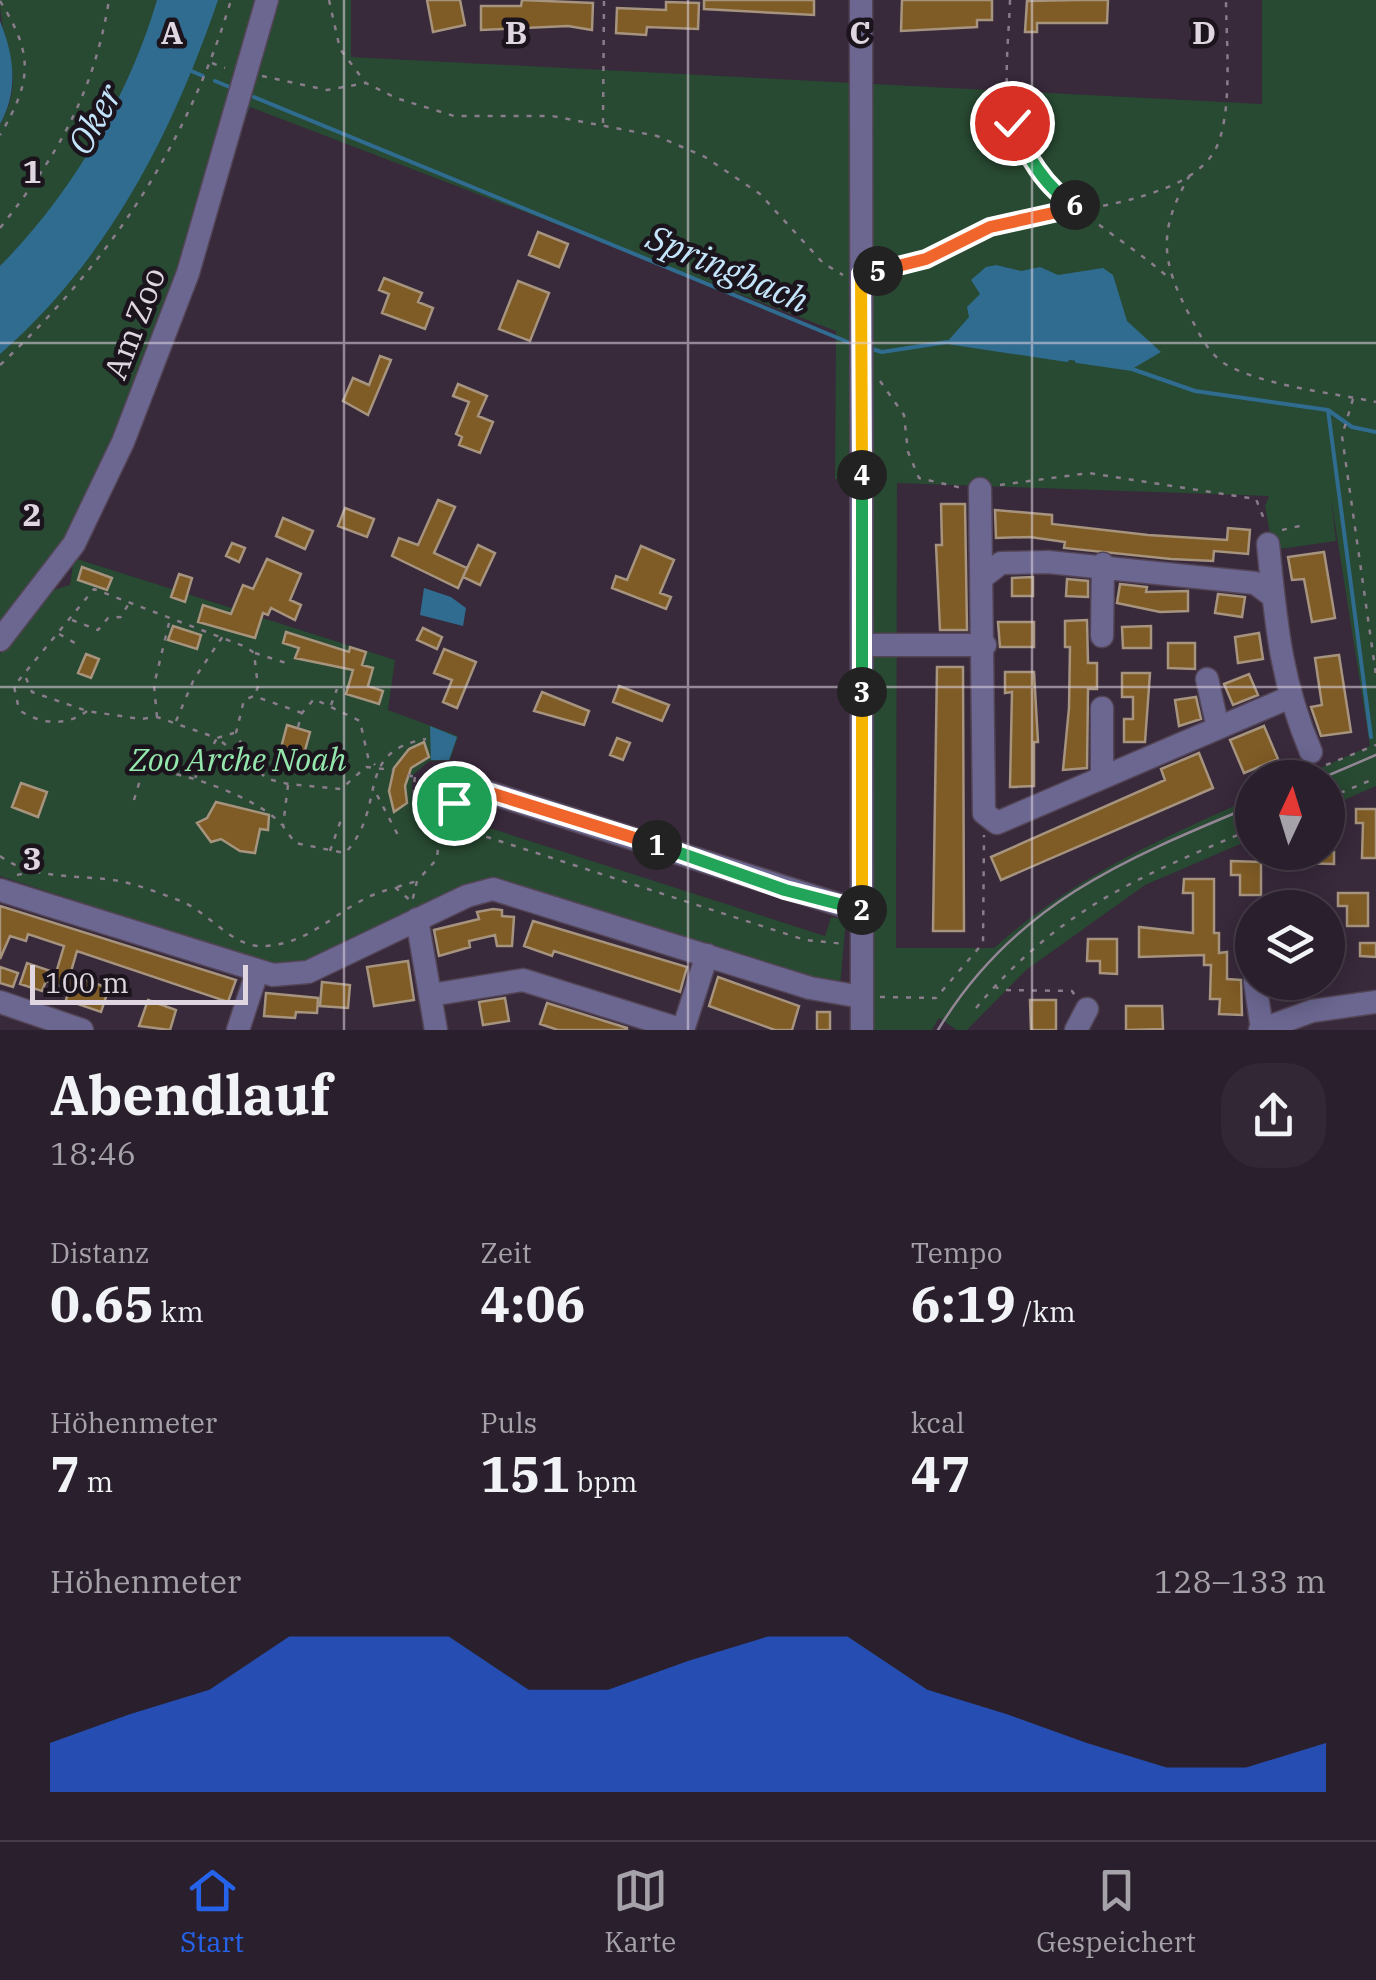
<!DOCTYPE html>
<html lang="de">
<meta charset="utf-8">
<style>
:root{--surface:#2a1f2c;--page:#322734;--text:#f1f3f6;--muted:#a5a2a9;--line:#463d48;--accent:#2563eb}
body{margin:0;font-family:"IBM Plex Serif",serif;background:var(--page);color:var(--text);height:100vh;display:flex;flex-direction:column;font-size:38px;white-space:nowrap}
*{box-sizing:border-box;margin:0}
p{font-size:32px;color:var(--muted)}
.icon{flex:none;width:55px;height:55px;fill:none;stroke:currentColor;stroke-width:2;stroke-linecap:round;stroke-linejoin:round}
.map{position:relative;height:1030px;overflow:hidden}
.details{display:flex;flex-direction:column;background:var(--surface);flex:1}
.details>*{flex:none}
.needle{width:65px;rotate:4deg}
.buttons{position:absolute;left:1235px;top:760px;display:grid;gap:20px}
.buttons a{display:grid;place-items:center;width:110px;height:110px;border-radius:50%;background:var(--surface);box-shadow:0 5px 25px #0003,0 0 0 2px var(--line);font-size:50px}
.scale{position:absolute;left:30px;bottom:25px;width:218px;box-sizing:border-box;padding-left:10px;border:5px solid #e0d6e2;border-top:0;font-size:28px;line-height:35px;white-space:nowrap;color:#e0d6e2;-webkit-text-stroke:8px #1b141d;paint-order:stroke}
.pin{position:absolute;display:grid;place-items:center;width:85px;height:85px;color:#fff;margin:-42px;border:5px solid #fff;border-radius:50%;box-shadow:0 2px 10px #0007}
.km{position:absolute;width:50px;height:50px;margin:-25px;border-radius:50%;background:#222;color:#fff;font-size:28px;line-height:50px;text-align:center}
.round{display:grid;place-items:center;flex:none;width:105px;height:105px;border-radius:40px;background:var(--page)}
.overview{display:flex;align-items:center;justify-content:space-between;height:170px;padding:0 50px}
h1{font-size:55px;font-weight:700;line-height:75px}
.stats{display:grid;grid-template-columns:repeat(3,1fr);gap:15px;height:170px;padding:10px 50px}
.stats div{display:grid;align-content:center}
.stats b{font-size:50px;font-weight:700}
.stats small{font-size:28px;font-weight:400}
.stats p{font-size:28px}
.chart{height:280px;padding:20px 50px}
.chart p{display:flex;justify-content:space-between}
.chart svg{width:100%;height:180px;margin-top:10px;fill:var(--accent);opacity:.7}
.tab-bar{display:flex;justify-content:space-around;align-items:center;height:140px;border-top:2px solid var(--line);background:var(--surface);font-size:28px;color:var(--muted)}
.tab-bar a{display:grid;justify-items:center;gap:5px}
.tab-bar .active{color:var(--accent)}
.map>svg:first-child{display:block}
.green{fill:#284932}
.water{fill:#306c90}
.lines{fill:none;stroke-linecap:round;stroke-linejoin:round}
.stream{stroke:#306c90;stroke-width:4}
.building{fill:#7f5b25;stroke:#a6947e;stroke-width:2.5}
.minor-casing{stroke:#534556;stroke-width:25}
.path{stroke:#897c8b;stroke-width:2.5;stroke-dasharray:5 8;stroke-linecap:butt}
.minor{stroke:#6b6791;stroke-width:22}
.tram{stroke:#938796;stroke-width:2.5}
.split-1-casing{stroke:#fff;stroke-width:20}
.split-2-casing{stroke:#fff;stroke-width:20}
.split-3-casing{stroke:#fff;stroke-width:20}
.split-4-casing{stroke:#fff;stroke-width:20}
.split-5-casing{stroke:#fff;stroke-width:20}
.split-6-casing{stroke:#fff;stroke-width:20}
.split-7-casing{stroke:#fff;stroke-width:20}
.split-1{stroke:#f0652b;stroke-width:12}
.split-2{stroke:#22a559;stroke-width:12}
.split-3{stroke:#f5b400;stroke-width:12}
.split-4{stroke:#22a559;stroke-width:12}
.split-5{stroke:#f5b400;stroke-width:12}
.split-6{stroke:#f0652b;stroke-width:12}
.split-7{stroke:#22a559;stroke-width:12}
.grid{fill:none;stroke:#e0d6e2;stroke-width:2.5;stroke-opacity:0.55}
.labels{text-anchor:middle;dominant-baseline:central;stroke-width:9;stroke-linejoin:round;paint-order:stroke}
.street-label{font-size:32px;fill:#e0d6e2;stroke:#1b141d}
.park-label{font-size:32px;font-style:italic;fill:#95e8ad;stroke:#1b141d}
.water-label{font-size:35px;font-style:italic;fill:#c3e4fa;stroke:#1b141d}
.grid-label{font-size:32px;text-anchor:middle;font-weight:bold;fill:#e0d6e2;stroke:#1b141d;stroke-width:9;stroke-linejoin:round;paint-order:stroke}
</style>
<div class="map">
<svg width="1376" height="1030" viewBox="0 0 1376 1030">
<rect width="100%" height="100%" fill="#38293b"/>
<path class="green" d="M 0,0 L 351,0 L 351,57 L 1262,104 L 1262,0 L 1376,0 L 1376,786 L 1328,807 L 1328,778 L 1300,777 L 1370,746 L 1331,498 L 1336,541 L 1273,550 L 1265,506 L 1269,496 L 897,483 L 896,948 L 994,948 C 1074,877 1156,841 1252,798 L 1252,839 L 1145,885 L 1026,970 L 967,1030 L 957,1030 L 939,1018 L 932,1030 L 855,1030 L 865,481 L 835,479 L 836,331 L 250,107 L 153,353 L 58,560 L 0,628 L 0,124 C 29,73 0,48 0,0 Z
M 74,558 L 395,660 L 388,710 L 458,736 L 450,760 L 429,761 L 412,776 L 412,802 L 428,823 L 471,822 L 825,936 L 831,917 L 846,920 L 840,987 L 505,884 L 297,966 L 281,967 L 0,876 L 0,654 L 54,590 L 70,585 Z"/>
<path class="water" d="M 157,0 L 218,0 C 172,134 108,260 0,354 L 0,266 C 71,195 129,96 157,0 Z
M 0,21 C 14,56 19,90 0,124 Z
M 996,265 L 1021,271 L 1040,267 L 1058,275 L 1103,268 L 1113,275 L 1127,321 L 1161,352 L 1132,369 L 947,342 L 969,317 L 967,307 L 980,294 L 971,280 L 986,267 Z
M 424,588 L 451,597 L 466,608 L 463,626 L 420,615 Z
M 430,726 L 457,737 L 449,760 L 431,760 Z"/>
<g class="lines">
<path class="stream" d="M 189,70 L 203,76
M 215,81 L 232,88
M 254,97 L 855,345
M 869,348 L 882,352 L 947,342 L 1067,360
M 1077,361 L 1132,369 L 1195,391 L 1328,410 L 1352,427 L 1376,432
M 1328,410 L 1371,737"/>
</g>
<path class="building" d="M 427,0 L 460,0 L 465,25 L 433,32 Z
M 522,0 L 593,3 L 592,30 L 568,26 L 481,30 L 481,6 L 521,6 Z
M 704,0 L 814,0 L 814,15 L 704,9 Z
M 902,0 L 992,0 L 992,20 L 977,20 L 977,27 L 901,31 Z
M 1080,0 L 1108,0 L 1107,23 L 1037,23 L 1037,32 L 1025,32 L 1027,1 Z
M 666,2 L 699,3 L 698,29 L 647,27 L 646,35 L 616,33 L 617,8 L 666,10 Z
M 538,232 L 568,244 L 559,267 L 529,255 Z
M 384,278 L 422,293 L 418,302 L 433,308 L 425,329 L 382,313 L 389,294 L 379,290 Z
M 518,281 L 549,293 L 530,341 L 499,329 Z
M 380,356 L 391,360 L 368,415 L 343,401 L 353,378 L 369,385 Z
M 458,384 L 487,396 L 478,416 L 493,422 L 480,453 L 459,445 L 462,437 L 456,434 L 469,402 L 453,396 Z
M 438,500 L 455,507 L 434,553 L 467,568 L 458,588 L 392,556 L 399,538 L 418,545 Z
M 941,504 L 965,504 L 967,630 L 940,630 L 936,545 L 942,545 Z
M 345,508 L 374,519 L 367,537 L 338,526 Z
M 995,510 L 1052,515 L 1052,524 L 1148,535 L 1227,540 L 1228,528 L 1250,530 L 1248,554 L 1214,551 L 1213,561 L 1171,559 L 1064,548 L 1065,542 L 1030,537 L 996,538 Z
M 283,518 L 313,531 L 305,549 L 276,536 Z
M 232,543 L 245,548 L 239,562 L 226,556 Z
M 478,545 L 495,553 L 480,585 L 463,577 Z
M 641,546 L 674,560 L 660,593 L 671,597 L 666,609 L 612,588 L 616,576 L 627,580 Z
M 1324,552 L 1335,618 L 1312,622 L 1304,579 L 1292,580 L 1288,557 Z
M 267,559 L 301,574 L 290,600 L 301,605 L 295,620 L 271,608 L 268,615 L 263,613 L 255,638 L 198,622 L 203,605 L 231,614 L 243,585 L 253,589 Z
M 82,567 L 112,578 L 107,590 L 78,580 Z
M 179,574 L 192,578 L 185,602 L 171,597 Z
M 1033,577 L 1033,596 L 1012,596 L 1012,578 Z
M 1067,579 L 1088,581 L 1088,597 L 1066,596 Z
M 1120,584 L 1147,587 L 1146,592 L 1188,591 L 1188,611 L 1160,612 L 1117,603 Z
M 1218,594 L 1245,597 L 1242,617 L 1215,613 Z
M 1087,620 L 1088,663 L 1097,663 L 1097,689 L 1088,689 L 1087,768 L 1063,770 L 1069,708 L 1070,647 L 1065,647 L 1065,621 Z
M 998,622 L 1034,622 L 1034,647 L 1000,647 Z
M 173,626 L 201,635 L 197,649 L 168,640 Z
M 1151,626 L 1151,648 L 1123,648 L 1122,627 Z
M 423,628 L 442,637 L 437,649 L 417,640 Z
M 286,632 L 349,652 L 350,647 L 366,652 L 362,665 L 373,668 L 368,686 L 383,691 L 379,704 L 346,694 L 353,670 L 295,658 L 299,648 L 283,643 Z
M 1259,633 L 1263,659 L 1238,663 L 1235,637 Z
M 1168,643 L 1195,643 L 1195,669 L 1168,668 Z
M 444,649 L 476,662 L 457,708 L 443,702 L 452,680 L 434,673 Z
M 86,654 L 99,659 L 91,678 L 78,673 Z
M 1339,655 L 1351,732 L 1321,736 L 1311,707 L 1322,705 L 1315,658 Z
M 937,667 L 963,667 L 964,931 L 933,931 Z
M 1005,672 L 1034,672 L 1038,742 L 1034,742 L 1034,786 L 1010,787 L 1012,692 L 1005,693 Z
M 1122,673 L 1150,673 L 1145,742 L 1124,742 L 1124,719 L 1133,719 L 1133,697 L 1122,697 Z
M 1249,674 L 1258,695 L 1233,705 L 1224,684 Z
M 619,686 L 669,705 L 662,721 L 613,702 Z
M 542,692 L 589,711 L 584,725 L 534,711 Z
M 1196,697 L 1201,719 L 1179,726 L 1175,700 Z
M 287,725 L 310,732 L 300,769 L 277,763 Z
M 1264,726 L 1278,759 L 1244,773 L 1230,740 Z
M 617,738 L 630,743 L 623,760 L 610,755 Z
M 424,742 L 429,757 L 411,768 L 405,786 L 407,803 L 394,812 L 389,791 L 394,768 L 409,749 Z
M 1199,753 L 1213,788 L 1001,880 L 991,857 L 1165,780 L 1161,769 Z
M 21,783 L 47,792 L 38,817 L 12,807 Z
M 216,802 L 269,815 L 268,830 L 260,829 L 255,853 L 240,851 L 221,839 L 211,842 L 197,823 L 207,818 Z
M 1356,809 L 1376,809 L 1376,858 L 1362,858 L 1363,823 L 1356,823 Z
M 1298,852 L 1334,852 L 1334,864 L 1298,863 Z
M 1231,861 L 1261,862 L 1261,895 L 1240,895 L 1240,875 L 1231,875 Z
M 1184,879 L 1214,879 L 1214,933 L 1219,933 L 1219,953 L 1227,952 L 1227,979 L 1241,980 L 1242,1015 L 1219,1014 L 1220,999 L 1210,999 L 1211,965 L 1204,965 L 1204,955 L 1139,957 L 1139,927 L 1193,933 L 1193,893 L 1183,893 Z
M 1338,893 L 1368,893 L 1368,926 L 1347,926 L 1347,906 L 1338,906 Z
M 1278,895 L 1308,895 L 1308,908 L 1278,908 Z
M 0,906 L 236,980 L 228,1002 L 77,951 L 70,975 L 109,988 L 101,1012 L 66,1000 L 69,989 L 46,981 L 42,991 L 20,984 L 27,963 L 56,973 L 64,946 L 28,934 L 26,941 L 10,936 L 0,959 Z
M 493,909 L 502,910 L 502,916 L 514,917 L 512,946 L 497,946 L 495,935 L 469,941 L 470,947 L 439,956 L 434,930 L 479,919 L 477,912 Z
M 533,921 L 687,967 L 680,992 L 554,951 L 552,956 L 524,946 Z
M 1088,939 L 1117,939 L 1117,974 L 1100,973 L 1100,961 L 1087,961 Z
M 1360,943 L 1376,943 L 1376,957 L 1360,956 Z
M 408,961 L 414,1000 L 374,1006 L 367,967 Z
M 0,967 L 18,973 L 13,987 L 0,983 Z
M 718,977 L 799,1006 L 792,1030 L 775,1030 L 709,1006 Z
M 322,982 L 350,985 L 348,1008 L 320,1006 Z
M 266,993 L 318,998 L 317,1013 L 296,1012 L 295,1018 L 264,1016 Z
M 505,998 L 509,1021 L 483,1025 L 479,1002 Z
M 148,1000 L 176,1010 L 170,1030 L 139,1026 Z
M 1030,1000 L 1056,1000 L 1056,1030 L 1031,1030 Z
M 547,1003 L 627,1028 L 627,1030 L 558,1030 L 540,1024 Z
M 1126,1006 L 1162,1006 L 1163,1029 L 1126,1030 Z
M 817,1012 L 830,1012 L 830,1030 L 817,1030 Z"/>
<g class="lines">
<g class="minor-casing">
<path id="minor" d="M 861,0 L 862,1030
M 980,489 L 984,813 L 997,823 L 1288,698
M 1268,544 C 1276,622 1280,679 1311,752
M 983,577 L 1001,563 L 1048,562 L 1255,583 L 1271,595
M 1102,636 L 1103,564
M 0,640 L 74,544 L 123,442 L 188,273 L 267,0
M 862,645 L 985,645
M 1207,679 L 1218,728
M 1102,708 L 1102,778
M 471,788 L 449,805 L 435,794 L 436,785 L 447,779 L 862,912
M 0,890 L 273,975 L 308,972 L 467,896 L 493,889 L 810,988 L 862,997
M 417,919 L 436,1030
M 1247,934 L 1252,939
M 1255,982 L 1262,1029
M 431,995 L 523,980 L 683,1030
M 0,1002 L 82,1030
M 238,1030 L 257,972
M 683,1030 L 707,955
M 1076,1030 L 1087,1009
M 1260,1030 L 1312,1011 L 1376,1002"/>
</g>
<path class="path" d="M 329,0 L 340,49 L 365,82
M 1010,0 C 1009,38 1002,86 1012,124 C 1031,191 1119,233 1169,278
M 0,1 C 34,55 32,81 0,135
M 212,63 L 225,68
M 262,76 L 327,90 L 366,83 L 396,98 L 454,116 L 552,116 L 657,136 L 705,157 L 760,194 L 823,263 L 843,275
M 603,123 L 604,0
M 1190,175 C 1157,231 1161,262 1191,318 C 1200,335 1209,355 1227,365 C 1265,386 1333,393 1376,402
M 0,228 C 58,155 94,93 109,0
M 880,270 C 895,267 911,264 925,259 C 949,251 970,233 994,226 C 1053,210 1180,207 1214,152 C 1234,118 1226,39 1226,0
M 0,365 C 109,263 188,144 231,0
M 880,381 L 904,415 L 908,452 L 919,478 L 962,488
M 1353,399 L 1342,436 L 1376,675
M 1000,485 L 1089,473 L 1256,499 L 1266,524
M 1282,530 L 1304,525
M 72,620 L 98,630 L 108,618 L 121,617 L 129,603
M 59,634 L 75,643
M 255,653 L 286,663
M 26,678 L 32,692 L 87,711 L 140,719 L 157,717 L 217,738 L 234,733
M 331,705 L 337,689
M 87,711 C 66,727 40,724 19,710 L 14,686 L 94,589 L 246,647 L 254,653 L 258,687 L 254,696
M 302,713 L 254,696 L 244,700 L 236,733 L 253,767 L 268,779 L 288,784 L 341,789 L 366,767 L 393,770
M 157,717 L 154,685 L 170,619
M 176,721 L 194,679 L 223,636
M 298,727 L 302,713 L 314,699 L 360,721 L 368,757 L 375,765
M 1326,765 L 1376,745
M 408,775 L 421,779
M 415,777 C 411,800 417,814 439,824
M 195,778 L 217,738 L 252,766
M 288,785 L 283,826 L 295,843 L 345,853 C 389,806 352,752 426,739
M 377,795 L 400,839
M 1328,798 L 1376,778
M 134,800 L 143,770 C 179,769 259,798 282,825
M 330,851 L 342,817
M 0,856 C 34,881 80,874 119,881 C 139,885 159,893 178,900 C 208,910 232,949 265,946 C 319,943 345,897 396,888 L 412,902 L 417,881 L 437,859 L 440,825 L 450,825 L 805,940 L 845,944
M 17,875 L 34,871
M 397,887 L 417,881
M 994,986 L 1001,990 L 1072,991 L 1076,997
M 880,997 L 936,998 L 983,943 L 984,835
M 976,1008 C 1058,910 1138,877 1252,829"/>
<use href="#minor" class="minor"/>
<path class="tram" d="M 1322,778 L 1376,755
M 938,1030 C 1013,905 1124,859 1252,806"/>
</g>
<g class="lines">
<g class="split-1-casing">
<path id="split-1" d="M 454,803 L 471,788 L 481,790 L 657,845"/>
</g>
<g class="split-2-casing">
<path id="split-2" d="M 657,845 L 785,890 L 862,910"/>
</g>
<g class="split-3-casing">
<path id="split-3" d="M 862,910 L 862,692"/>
</g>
<g class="split-4-casing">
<path id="split-4" d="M 862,475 L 862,692"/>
</g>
<g class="split-5-casing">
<path id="split-5" d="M 862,475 L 861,274 L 878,271"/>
</g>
<g class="split-6-casing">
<path id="split-6" d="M 878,271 L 926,259 L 990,227 L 1080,207 L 1075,205"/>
</g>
<g class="split-7-casing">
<path id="split-7" d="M 1012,123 C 1026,153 1045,189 1075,205"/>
</g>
<use href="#split-1" class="split-1"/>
<use href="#split-2" class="split-2"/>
<use href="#split-3" class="split-3"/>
<use href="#split-4" class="split-4"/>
<use href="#split-5" class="split-5"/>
<use href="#split-6" class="split-6"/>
<use href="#split-7" class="split-7"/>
</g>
<path class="grid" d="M 344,0 L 344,1030M 688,0 L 688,1030M 1032,0 L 1032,1030M 0,343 L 1376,343M 0,687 L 1376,687"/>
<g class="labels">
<g class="street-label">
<text transform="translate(134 323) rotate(-69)">Am Zoo</text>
</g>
<g class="park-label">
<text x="238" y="759">Zoo Arche Noah</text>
</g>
<g class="water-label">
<text transform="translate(94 119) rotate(-61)">Oker</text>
<text transform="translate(728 268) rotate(23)">Springbach</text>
</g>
</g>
<g class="grid-label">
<text x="172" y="44">A</text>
<text x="516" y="44">B</text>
<text x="860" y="44">C</text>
<text x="1204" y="44">D</text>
<text x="32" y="183">1</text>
<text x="32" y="526">2</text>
<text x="32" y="870">3</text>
</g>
</svg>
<div class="buttons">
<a><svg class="needle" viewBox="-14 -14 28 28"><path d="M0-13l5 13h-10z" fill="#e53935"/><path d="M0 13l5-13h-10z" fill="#a5a2a9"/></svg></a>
<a><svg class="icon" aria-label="layers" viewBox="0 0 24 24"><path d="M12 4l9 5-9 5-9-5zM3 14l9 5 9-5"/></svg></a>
</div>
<div class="scale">100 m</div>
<div class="pin" style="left:454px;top:803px;background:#1e9e55"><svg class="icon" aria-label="arrive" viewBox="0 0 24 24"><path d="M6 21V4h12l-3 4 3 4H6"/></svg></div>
<div class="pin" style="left:1012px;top:123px;background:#d93025"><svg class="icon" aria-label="check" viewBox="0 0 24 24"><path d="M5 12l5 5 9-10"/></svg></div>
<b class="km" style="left:657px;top:845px">1</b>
<b class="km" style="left:862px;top:910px">2</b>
<b class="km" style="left:862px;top:692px">3</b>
<b class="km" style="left:862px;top:475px">4</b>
<b class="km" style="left:878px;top:271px">5</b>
<b class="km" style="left:1075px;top:205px">6</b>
</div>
<section class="details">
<div class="overview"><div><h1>Abendlauf</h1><p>18:46</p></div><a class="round"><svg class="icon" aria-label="share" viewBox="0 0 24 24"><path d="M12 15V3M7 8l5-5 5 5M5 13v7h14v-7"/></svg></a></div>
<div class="stats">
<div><p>Distanz</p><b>0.65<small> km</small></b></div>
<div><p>Zeit</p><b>4:06</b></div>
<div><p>Tempo</p><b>6:19<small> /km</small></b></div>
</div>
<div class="stats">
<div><p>Höhenmeter</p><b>7<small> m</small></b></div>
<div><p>Puls</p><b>151<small> bpm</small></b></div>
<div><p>kcal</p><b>47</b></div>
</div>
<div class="chart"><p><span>Höhenmeter</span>128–133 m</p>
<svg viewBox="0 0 160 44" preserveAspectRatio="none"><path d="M0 44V32L10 25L20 19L30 6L40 6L50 6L60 19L70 19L80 12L90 6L100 6L110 19L120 25L130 32L140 38L150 38L160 32V44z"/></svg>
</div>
</section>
<nav class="tab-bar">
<a class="active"><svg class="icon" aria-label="home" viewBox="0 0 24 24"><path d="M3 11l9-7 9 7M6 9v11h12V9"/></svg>Start</a>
<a><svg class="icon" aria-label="map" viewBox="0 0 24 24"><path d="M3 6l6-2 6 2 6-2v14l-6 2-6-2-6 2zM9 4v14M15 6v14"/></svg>Karte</a>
<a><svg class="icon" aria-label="saved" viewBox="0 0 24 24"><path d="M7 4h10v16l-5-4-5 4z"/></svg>Gespeichert</a>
</nav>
